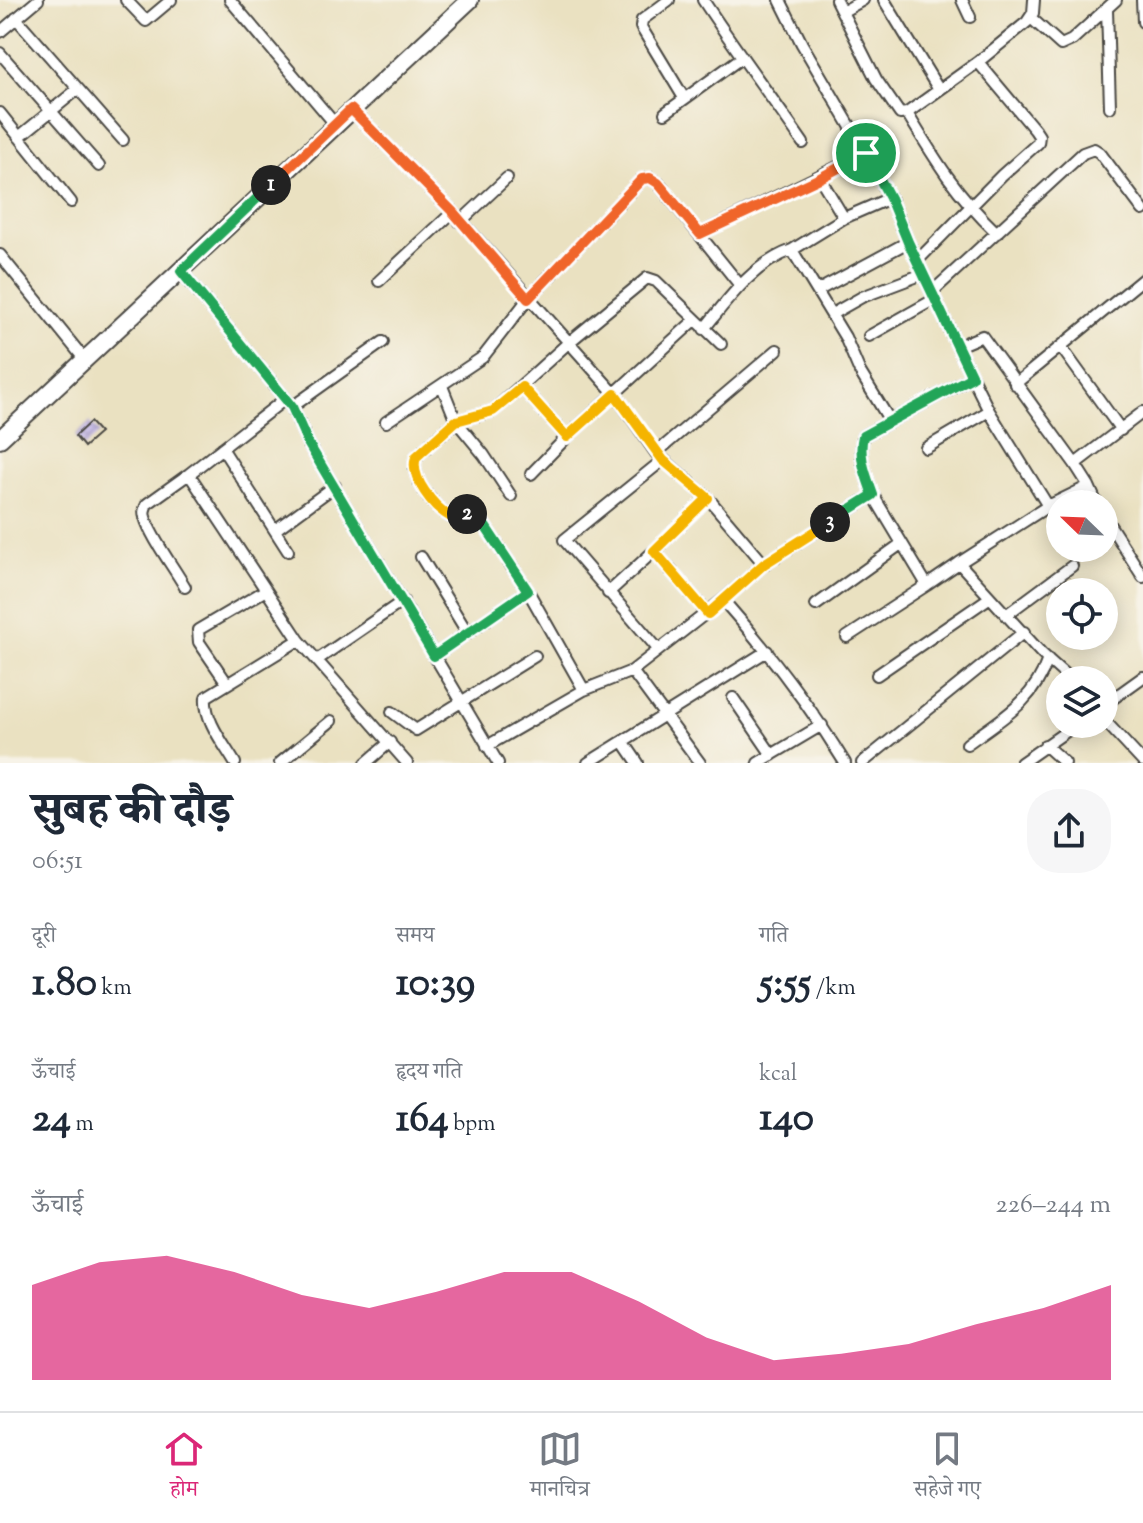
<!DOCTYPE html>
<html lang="hi">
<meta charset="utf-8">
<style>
:root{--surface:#fff;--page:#f6f6f7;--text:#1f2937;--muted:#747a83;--line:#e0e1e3;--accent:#db2777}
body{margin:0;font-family:"Sorts Mill Goudy","Noto Serif Devanagari",serif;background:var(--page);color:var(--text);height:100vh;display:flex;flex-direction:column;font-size:30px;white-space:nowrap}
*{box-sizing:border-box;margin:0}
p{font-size:26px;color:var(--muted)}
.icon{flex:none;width:44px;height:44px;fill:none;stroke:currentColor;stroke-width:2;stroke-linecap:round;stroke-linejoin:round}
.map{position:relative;height:763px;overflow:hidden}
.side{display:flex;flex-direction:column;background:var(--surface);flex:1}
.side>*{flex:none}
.needle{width:52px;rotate:293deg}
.fabs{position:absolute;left:1046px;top:490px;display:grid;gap:16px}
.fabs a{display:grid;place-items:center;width:72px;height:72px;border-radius:50%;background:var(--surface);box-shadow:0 4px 20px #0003;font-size:40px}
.pin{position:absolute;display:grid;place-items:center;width:68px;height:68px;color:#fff;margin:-34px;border:4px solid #fff;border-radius:50%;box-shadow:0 2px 8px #0007}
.km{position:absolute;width:40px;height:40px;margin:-20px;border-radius:50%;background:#222;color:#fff;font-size:22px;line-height:40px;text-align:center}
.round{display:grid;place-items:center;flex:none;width:84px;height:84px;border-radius:32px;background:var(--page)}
.head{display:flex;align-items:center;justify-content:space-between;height:136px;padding:0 32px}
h1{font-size:44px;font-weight:800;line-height:60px}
.figures{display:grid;grid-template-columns:repeat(3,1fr);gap:12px;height:136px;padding:8px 32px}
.figures div{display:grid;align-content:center}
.figures b{font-size:40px;font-weight:800}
.figures small{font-size:22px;font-weight:400}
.figures p{font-size:22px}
.chart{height:224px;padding:16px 32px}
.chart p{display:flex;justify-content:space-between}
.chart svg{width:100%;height:144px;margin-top:8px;fill:var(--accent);opacity:.7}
.dock{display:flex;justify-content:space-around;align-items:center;height:112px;border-top:2px solid var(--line);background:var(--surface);font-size:22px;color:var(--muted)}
.dock a{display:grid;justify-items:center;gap:4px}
.dock .selected{color:var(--accent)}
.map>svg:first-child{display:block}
.building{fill:url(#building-cross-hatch)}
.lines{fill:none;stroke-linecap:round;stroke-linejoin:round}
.minor-casing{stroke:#484642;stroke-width:14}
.primary-casing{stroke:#484642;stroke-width:20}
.minor{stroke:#fff;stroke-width:10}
.primary{stroke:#fff;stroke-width:16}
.split-1-casing{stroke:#fff;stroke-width:16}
.split-2-casing{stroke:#fff;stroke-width:16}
.split-3-casing{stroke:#fff;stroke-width:16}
.split-4-casing{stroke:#fff;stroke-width:16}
.split-1{stroke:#f0652b;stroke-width:10}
.split-2{stroke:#22a559;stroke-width:10}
.split-3{stroke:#f5b400;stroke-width:10}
.split-4{stroke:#22a559;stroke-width:10}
</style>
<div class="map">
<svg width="1143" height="763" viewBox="0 0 1143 763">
<defs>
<pattern id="building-cross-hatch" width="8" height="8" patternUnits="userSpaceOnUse" patternTransform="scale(2)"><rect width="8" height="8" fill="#c5b9e7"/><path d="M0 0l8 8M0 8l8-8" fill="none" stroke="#a99fc6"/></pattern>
</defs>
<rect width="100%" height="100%" fill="#f7f3e8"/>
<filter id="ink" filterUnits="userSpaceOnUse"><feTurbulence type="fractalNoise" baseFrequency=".0125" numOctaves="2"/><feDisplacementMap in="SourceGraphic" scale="16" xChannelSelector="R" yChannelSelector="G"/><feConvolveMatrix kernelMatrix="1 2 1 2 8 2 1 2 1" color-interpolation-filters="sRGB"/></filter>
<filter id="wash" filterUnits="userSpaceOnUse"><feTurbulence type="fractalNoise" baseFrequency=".006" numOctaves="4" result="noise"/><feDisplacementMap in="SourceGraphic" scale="32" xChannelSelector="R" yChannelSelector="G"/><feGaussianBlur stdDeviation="1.8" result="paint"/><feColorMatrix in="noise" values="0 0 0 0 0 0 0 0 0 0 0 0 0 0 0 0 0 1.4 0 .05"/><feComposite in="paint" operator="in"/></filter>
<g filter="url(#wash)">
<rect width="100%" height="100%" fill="#eae1c1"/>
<g id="blocks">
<path class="building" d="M 90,422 L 100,433 L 84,447 L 75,436 Z"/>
</g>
</g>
<g filter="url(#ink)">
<use href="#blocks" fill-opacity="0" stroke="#484642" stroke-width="2"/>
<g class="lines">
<g class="minor-casing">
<path id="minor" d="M 126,0 L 146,21 L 171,0
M 230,0 L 335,124
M 669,0 L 642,20 L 641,27 L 684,98
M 703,0 C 735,49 770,95 803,143
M 780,0 L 802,44 L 866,153
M 836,0 L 876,79 L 900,114 L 907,113 L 978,62 L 1027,22 L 1033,13 L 1034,0
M 884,0 L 939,90
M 962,0 L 970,17
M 1142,0 L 1143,22
M 1107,9 L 1110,107
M 842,12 L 863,0
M 16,18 L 123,140
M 1031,18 L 1061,45 L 1072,40 L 1116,0
M 0,32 L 38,0
M 0,53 L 99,166
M 351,109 L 453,212 L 615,394 L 656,453 L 708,498 L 764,564
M 0,113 L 71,202
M 665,113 L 741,58
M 907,113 C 936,161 956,194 997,233
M 19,137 L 78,89
M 820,178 L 844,218
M 460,222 L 507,178
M 700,234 L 866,153 L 890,198 L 908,242 L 972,377
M 792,250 L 844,218 L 890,198
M 0,255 L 85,360
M 917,261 L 1002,175 L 1038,143 L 1039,136 L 1035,130 L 978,62
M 181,271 L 292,407 L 383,342
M 379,281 L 453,212
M 817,291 L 908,242
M 932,292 L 1083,153 L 1094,149 L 1100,153 L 1143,210
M 832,314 L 862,297 L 923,274
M 704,329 C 729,298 753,264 792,250 L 845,337 L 860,372 L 890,421
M 869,336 L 935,299
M 958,346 L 982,336 L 1075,464 L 1089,486 L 1097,504
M 1061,347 L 1121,430
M 1015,384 L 1143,279
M 442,386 L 456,421 L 416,457 C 409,477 434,508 451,517 C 465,511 472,514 483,523 L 528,591 L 584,690 L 632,671
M 522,387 L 567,437
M 285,399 L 189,474 L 299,640 L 407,763
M 292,407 L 308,443 L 498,763
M 386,422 L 483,357 L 528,299 L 642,179 L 650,178 L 658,183 L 739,284
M 222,448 L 288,551
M 926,448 L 989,411
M 656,453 L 777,350
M 1075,464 L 1143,412
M 531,474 L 567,437 L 695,320
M 873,495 L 927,585 L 959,563 L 1042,654 L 1071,680
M 511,496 L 484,455 L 456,421 L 493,411 L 567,344 L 647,278 L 656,281 L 721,344
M 1104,516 L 1143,577
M 275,530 L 335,486
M 654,551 L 708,498
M 421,557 L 467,632
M 959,563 L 1048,506 L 1089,486
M 185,587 C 175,569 150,536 145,517 C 143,511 145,509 147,504 L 189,474
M 608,593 L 654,551 L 708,614
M 816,605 L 901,544
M 1006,615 L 1072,566
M 847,637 L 927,585
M 658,649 L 564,540 L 663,460
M 434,656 L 528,591
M 317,660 L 403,601
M 877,675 L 989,598
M 227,683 L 199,642 L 198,630 L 266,590
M 733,698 L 772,755
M 1104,705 L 1143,677
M 392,712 L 416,730 L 535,656
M 1104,720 L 1143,762
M 623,741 L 638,763
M 967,744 C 1002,718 1033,703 1048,659
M 1045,745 L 1065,763
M 487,746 L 584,690
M 235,763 C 224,744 204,720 206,697 L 299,640
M 280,763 L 331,721
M 366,763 L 390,742
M 588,763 L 767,651
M 700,763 L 632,671 L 723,600
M 758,763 L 822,725
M 845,763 C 809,704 768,651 723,600 L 764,564 L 873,495 C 866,475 858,457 863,436 L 972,377 L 989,411 L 1048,506
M 862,763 L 1024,632
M 1021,763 L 1077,724"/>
</g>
<g class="primary-casing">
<path id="primary" d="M 0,439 L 470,0"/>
</g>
<use href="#minor" class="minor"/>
<use href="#primary" class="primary"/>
</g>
</g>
<g class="lines" filter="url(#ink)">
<g class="split-1-casing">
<path id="split-1" d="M 271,185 L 351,109 L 453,212 L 528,299 L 642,179 L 650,178 L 658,183 L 700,234 L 820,178 L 866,153"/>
</g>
<g class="split-2-casing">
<path id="split-2" d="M 271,185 L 181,271 L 292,407 L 308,443 L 434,656 L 528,591 L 483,523 L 467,514"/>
</g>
<g class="split-3-casing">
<path id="split-3" d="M 467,514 L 451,517 C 434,508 409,477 416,457 L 456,421 L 493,411 L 522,387 L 567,437 L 615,394 L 663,460 L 708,498 L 654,551 L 708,614 L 764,564 L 830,522"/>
</g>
<g class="split-4-casing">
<path id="split-4" d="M 830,522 L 873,495 C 866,475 858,457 863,436 L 972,377 L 908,242 L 890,198 L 866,153"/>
</g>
<use href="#split-1" class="split-1"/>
<use href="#split-2" class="split-2"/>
<use href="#split-3" class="split-3"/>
<use href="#split-4" class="split-4"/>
</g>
</svg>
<div class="fabs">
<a><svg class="needle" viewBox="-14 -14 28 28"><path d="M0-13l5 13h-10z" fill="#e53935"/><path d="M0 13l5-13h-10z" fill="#747a83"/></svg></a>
<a><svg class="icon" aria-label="locate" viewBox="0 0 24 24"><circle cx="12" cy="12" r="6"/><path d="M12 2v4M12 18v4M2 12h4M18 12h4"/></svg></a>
<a><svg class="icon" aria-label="layers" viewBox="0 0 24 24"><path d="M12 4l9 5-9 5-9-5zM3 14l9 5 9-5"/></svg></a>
</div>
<div class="pin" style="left:866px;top:153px;background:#1e9e55"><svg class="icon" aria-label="arrive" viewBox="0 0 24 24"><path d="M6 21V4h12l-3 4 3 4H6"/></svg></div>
<b class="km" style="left:271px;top:185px">1</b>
<b class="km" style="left:467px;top:514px">2</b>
<b class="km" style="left:830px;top:522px">3</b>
</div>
<section class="side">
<div class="head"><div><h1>सुबह की दौड़</h1><p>06:51</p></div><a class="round"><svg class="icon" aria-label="share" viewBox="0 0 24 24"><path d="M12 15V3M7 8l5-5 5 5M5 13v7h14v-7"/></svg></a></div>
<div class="figures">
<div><p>दूरी</p><b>1.80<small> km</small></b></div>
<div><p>समय</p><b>10:39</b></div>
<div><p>गति</p><b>5:55<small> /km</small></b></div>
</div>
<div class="figures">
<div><p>ऊँचाई</p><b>24<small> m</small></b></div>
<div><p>हृदय गति</p><b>164<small> bpm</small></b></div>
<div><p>kcal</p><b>140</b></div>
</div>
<div class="chart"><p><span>ऊँचाई</span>226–244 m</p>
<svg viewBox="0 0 160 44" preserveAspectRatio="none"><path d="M0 44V15L10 8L20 6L30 11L40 18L50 22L60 17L70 11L80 11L90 20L100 31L110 38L120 36L130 33L140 27L150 22L160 15V44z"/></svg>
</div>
</section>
<nav class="dock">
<a class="selected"><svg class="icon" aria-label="home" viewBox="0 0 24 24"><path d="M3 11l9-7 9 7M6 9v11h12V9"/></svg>होम</a>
<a><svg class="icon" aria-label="map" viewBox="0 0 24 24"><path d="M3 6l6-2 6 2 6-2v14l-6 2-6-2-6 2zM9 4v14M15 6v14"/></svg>मानचित्र</a>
<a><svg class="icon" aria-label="saved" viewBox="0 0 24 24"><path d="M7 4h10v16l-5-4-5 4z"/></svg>सहेजे गए</a>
</nav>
